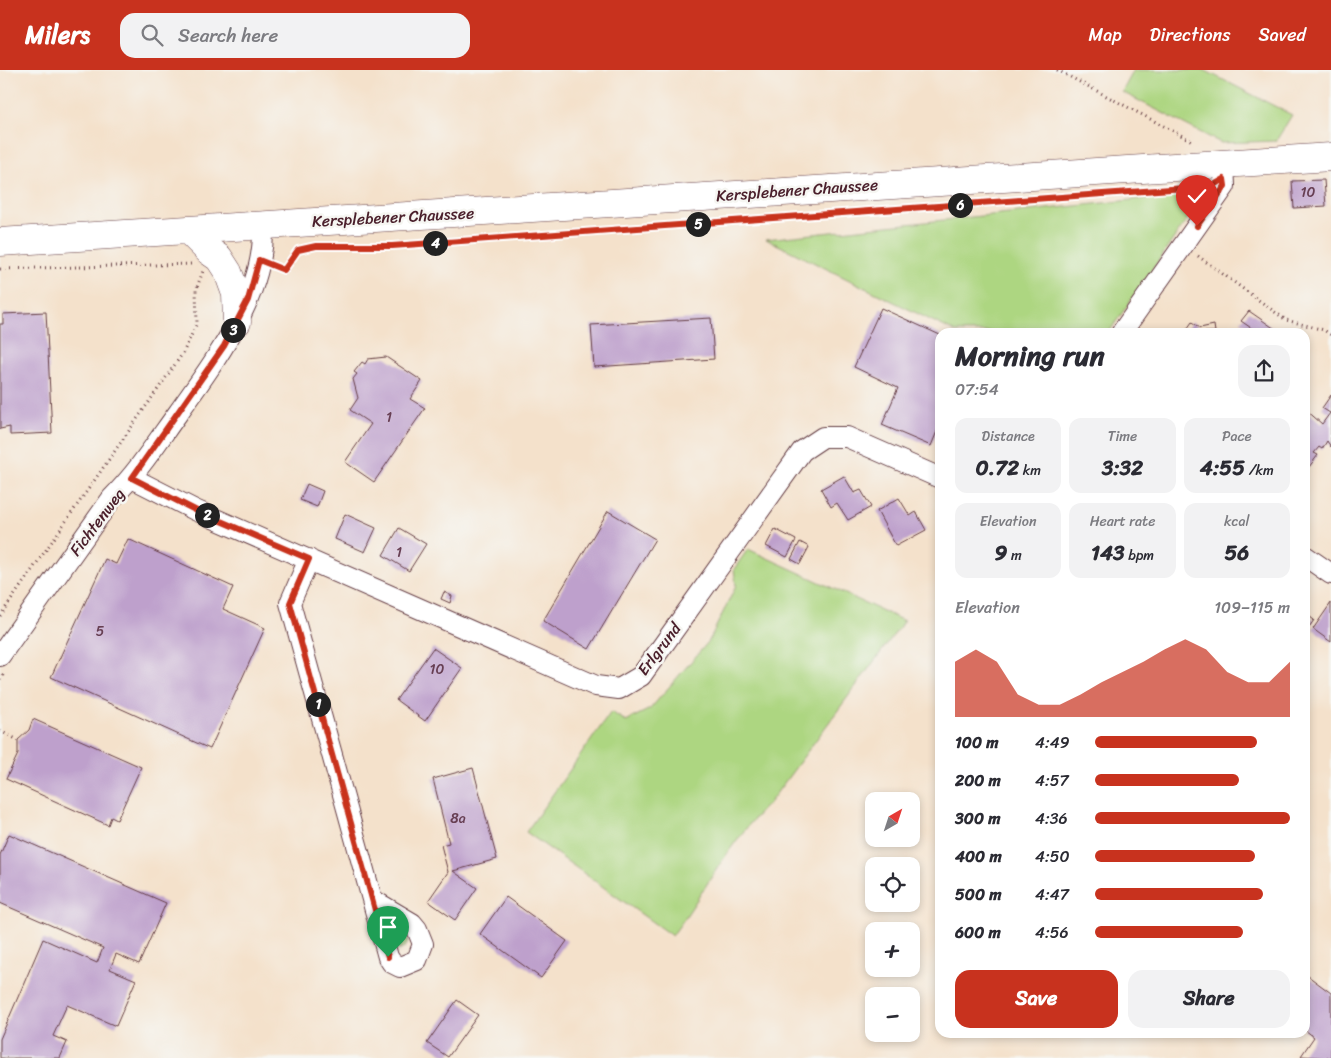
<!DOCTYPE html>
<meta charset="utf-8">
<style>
:root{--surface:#fff;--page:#f2f2f3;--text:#2b2b33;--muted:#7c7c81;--accent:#c8321e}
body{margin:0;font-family:Sriracha,sans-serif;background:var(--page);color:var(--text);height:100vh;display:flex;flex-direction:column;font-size:19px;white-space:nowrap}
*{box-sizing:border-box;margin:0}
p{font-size:16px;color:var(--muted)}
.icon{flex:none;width:28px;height:28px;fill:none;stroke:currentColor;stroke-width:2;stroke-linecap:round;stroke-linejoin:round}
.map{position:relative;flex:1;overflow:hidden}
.side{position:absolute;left:935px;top:258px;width:375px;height:710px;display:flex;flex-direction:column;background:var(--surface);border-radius:15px;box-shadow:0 2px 8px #0003}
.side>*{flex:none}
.needle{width:32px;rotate:39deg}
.tools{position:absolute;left:865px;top:722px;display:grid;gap:10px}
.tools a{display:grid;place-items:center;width:55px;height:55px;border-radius:10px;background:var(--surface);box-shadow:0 2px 8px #0003;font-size:25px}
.pin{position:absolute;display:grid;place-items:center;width:42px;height:42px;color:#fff;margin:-51px -21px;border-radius:50% 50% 50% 0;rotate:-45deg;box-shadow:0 0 5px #0007}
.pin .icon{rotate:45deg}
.km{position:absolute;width:25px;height:25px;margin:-12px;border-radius:50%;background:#222;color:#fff;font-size:14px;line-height:25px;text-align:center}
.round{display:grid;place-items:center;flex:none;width:52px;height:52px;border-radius:15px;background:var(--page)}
.headline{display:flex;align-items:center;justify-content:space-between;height:85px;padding:0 20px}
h1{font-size:28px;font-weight:800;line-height:38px}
.figures{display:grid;grid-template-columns:repeat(3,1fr);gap:8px;height:85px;padding:5px 20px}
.figures div{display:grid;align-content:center;border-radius:12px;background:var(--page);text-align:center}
.figures b{font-size:21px;font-weight:800}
.figures small{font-size:14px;font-weight:400}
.figures p{font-size:14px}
.chart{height:140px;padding:10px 20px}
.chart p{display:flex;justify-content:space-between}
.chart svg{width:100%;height:90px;margin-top:5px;fill:var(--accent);opacity:.7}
.action{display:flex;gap:10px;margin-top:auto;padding:10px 20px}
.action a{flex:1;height:58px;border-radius:15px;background:var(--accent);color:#fff;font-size:20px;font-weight:800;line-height:58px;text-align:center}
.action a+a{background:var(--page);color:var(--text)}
ul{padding:0 20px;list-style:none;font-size:16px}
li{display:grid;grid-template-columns:80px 60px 1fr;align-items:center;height:38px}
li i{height:12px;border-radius:6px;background:var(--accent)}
header{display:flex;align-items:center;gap:30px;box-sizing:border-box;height:70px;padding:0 25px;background:var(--accent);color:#fff}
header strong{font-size:24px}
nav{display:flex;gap:28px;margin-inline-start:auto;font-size:18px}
.search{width:350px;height:45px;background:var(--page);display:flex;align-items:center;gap:12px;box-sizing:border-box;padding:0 18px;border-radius:15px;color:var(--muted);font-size:19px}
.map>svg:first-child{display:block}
.green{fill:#add681;stroke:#7c7a56}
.building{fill:#bea0cc}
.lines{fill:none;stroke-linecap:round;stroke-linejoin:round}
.street-casing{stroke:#643c43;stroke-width:22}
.secondary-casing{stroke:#643c43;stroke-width:29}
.path{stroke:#643c43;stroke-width:3;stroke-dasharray:1 4;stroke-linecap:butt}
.street{stroke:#fff;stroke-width:20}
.secondary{stroke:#fff;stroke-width:28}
.route-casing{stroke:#fff;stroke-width:10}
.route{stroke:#c8321e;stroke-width:6}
.labels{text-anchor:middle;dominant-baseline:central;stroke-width:5;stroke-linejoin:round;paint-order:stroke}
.number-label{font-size:14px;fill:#673f53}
.street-label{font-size:16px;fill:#4a1f2b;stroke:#f6f6f2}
</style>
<header>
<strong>Milers</strong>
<div class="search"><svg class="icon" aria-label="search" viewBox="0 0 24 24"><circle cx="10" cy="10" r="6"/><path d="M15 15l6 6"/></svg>Search here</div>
<nav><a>Map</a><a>Directions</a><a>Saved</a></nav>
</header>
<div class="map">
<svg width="1331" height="988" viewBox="0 0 1331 988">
<rect width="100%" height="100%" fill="#f6f6f2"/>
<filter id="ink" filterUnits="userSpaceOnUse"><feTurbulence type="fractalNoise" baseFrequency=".02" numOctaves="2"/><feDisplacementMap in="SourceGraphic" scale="10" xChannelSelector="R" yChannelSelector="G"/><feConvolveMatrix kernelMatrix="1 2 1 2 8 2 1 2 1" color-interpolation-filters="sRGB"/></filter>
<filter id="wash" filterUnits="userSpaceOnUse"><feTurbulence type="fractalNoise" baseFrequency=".0096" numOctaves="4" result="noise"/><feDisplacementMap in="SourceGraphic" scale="20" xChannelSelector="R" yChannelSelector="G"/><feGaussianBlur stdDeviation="1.12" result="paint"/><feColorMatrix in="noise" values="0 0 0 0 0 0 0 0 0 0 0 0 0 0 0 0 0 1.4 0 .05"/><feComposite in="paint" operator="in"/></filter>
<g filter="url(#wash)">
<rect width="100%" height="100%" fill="#f4e1cb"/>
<path class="green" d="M 1134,0 L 1204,0 L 1292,45 L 1276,71 L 1221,73 L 1122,22 Z
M 1206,122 L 1109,262 L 955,262 L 766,169 Z
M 748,479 L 904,551 L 770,732 C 728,773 706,820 672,866 L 526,762 L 611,642 L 626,651 L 650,639 L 709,571 L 736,516 L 734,499 Z
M 394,854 C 406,858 415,874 400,880 L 393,877 L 388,858 Z"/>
<g id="blocks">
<path class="building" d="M 1324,110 L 1326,136 L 1294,138 L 1292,111 Z
M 881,238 L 940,265 L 940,354 L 931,376 L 882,355 L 898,318 L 854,297 Z
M 1249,241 L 1275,259 L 1280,262 L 1257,262 L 1241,251 Z
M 46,242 L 52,363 L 10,365 L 10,357 L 0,359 L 0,254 L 3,254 L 3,244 Z
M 711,248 L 714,289 L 594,297 L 591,255 Z
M 1192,252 L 1200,258 L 1214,255 L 1215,262 L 1185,262 Z
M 386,287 L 422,311 L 410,329 L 425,338 L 374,412 L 345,392 L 371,354 L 350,340 L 358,328 L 353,309 L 357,304 L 354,302 L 362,292 L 365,294 L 368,289 Z
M 1331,325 L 1331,377 L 1327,371 L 1322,379 L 1319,377 L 1314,383 L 1318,385 L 1309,397 L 1307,394 L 1305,396 L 1305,339 L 1322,354 L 1330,343 L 1322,338 Z
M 844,406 L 854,423 L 861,420 L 871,437 L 848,450 L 837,433 L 831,437 L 821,419 Z
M 307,414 L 323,421 L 317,437 L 300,430 Z
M 899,428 L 910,446 L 916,442 L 926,460 L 896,476 L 877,441 Z
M 608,441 L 655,469 L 589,579 L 543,551 Z
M 345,444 L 376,458 L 365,482 L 335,469 Z
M 399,458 L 426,474 L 409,501 L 383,485 Z
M 775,459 L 796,470 L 787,487 L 766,476 Z
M 128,469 L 233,517 L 223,539 L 265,558 L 210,679 L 51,607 L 105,489 L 116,494 Z
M 800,472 L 809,477 L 800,494 L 791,489 Z
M 444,522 L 452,526 L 450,533 L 441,529 Z
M 1331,533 L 1331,572 L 1313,559 Z
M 1305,543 L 1314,550 L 1305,563 Z
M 433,578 L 462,598 L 425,651 L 396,630 Z
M 33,649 L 141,697 L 117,750 L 111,747 L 108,755 L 6,709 L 18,684 L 18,670 L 29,660 Z
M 473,698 L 497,789 L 453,801 L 477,818 L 455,850 L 428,831 L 448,802 L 441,775 L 449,773 L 433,709 Z
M 9,764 L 166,833 L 139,894 L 116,884 L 110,899 L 136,910 L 116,956 L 67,935 L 53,966 L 67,972 L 60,988 L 0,988 L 0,969 L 43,869 L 97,893 L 103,878 L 0,833 L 0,785 Z
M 506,827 L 567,871 L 541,908 L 480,864 Z
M 1308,906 L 1331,923 L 1331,988 L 1301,986 L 1314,967 L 1305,960 L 1305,910 Z
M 457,930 L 478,945 L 448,987 L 427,973 Z"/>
</g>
</g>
<g filter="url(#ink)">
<use href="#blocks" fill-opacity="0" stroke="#643c43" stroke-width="1"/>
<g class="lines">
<g class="street-casing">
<path id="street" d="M 1122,262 L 1225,116 L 1224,93
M 132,408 L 195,440 L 596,616 L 619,619 L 641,606 L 802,381 L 823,367 L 847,367 L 940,408
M 1305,486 L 1331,504
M 309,489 L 290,533 L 388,887 L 392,893 L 400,897 L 417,890 L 423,874 L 417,859 L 412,853 L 373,830
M 0,586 L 112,428 C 138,402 157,372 178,343 C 216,289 266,224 263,155"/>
</g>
<g class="secondary-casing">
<path id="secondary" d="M 188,160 L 209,181 L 219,188 L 228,202 L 236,224 L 237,252
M 0,172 L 1331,87"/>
</g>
<path class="path" d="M 1057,0 L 1194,72
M 1198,186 L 1286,250 L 1324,260 L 1331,265
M 275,197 L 284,200 L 298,180 L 316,176 L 392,176 L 916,138
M 0,199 L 192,194
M 0,546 L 183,283 L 197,253 L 196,220 L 203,201
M 0,610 L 5,603
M 0,661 L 18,670"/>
<use href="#street" class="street"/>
<use href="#secondary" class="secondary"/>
</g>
</g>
<g class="lines" filter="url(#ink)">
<g class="route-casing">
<path id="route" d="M 388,887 L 290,533 L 309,489 L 195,440 L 132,408 L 224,276 L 248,230 L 259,190 L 284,200 L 298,180 L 316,176 L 392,176 L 1212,116 L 1224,109 L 1225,116 L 1197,156"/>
</g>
<use href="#route" class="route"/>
</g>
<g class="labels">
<g class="number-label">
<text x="1308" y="122">10</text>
<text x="389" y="347">1</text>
<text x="399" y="482">1</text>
<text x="100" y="561">5</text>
<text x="437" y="599">10</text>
<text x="458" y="748">8a</text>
</g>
<g class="street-label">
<text transform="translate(797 120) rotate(-4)">Kersplebener Chaussee</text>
<text transform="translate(393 147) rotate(-3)">Kersplebener Chaussee</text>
<text transform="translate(97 452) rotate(-53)">Fichtenweg</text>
<text transform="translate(659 579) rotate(-53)">Erlgrund</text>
</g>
</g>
</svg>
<div class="tools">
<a><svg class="needle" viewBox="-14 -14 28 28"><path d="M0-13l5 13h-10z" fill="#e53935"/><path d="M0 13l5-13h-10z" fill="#7c7c81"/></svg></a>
<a><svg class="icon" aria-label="locate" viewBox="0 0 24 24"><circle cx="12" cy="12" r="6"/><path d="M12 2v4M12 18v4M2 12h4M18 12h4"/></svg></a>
<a>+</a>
<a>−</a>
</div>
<div class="pin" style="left:388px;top:887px;background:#1e9e55"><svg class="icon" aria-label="arrive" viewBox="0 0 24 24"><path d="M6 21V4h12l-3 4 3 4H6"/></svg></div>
<div class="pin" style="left:1197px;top:156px;background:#d93025"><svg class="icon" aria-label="check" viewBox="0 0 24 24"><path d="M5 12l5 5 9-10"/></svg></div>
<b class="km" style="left:318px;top:634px">1</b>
<b class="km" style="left:207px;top:445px">2</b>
<b class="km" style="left:233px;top:260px">3</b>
<b class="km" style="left:435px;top:173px">4</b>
<b class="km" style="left:698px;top:154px">5</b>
<b class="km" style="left:960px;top:135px">6</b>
<section class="side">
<div class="headline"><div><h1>Morning run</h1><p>07:54</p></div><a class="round"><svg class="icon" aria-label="share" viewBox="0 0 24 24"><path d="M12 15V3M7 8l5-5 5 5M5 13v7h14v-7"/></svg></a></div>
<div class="figures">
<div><p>Distance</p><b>0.72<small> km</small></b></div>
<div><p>Time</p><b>3:32</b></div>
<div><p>Pace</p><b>4:55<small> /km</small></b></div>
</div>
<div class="figures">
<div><p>Elevation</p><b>9<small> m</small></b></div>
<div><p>Heart rate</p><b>143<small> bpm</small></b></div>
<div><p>kcal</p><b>56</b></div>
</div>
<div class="chart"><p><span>Elevation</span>109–115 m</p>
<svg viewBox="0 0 160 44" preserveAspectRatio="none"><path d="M0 44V17L10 11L20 17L30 33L40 38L50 38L60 33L70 27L80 22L90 17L100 11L110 6L120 11L130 22L140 27L150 27L160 17V44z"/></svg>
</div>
<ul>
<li><b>100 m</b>4:49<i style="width:83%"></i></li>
<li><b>200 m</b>4:57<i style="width:74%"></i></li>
<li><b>300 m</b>4:36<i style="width:100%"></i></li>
<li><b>400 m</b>4:50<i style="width:82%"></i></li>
<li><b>500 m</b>4:47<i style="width:86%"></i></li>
<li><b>600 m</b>4:56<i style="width:76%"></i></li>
</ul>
<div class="action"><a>Save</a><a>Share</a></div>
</section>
</div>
